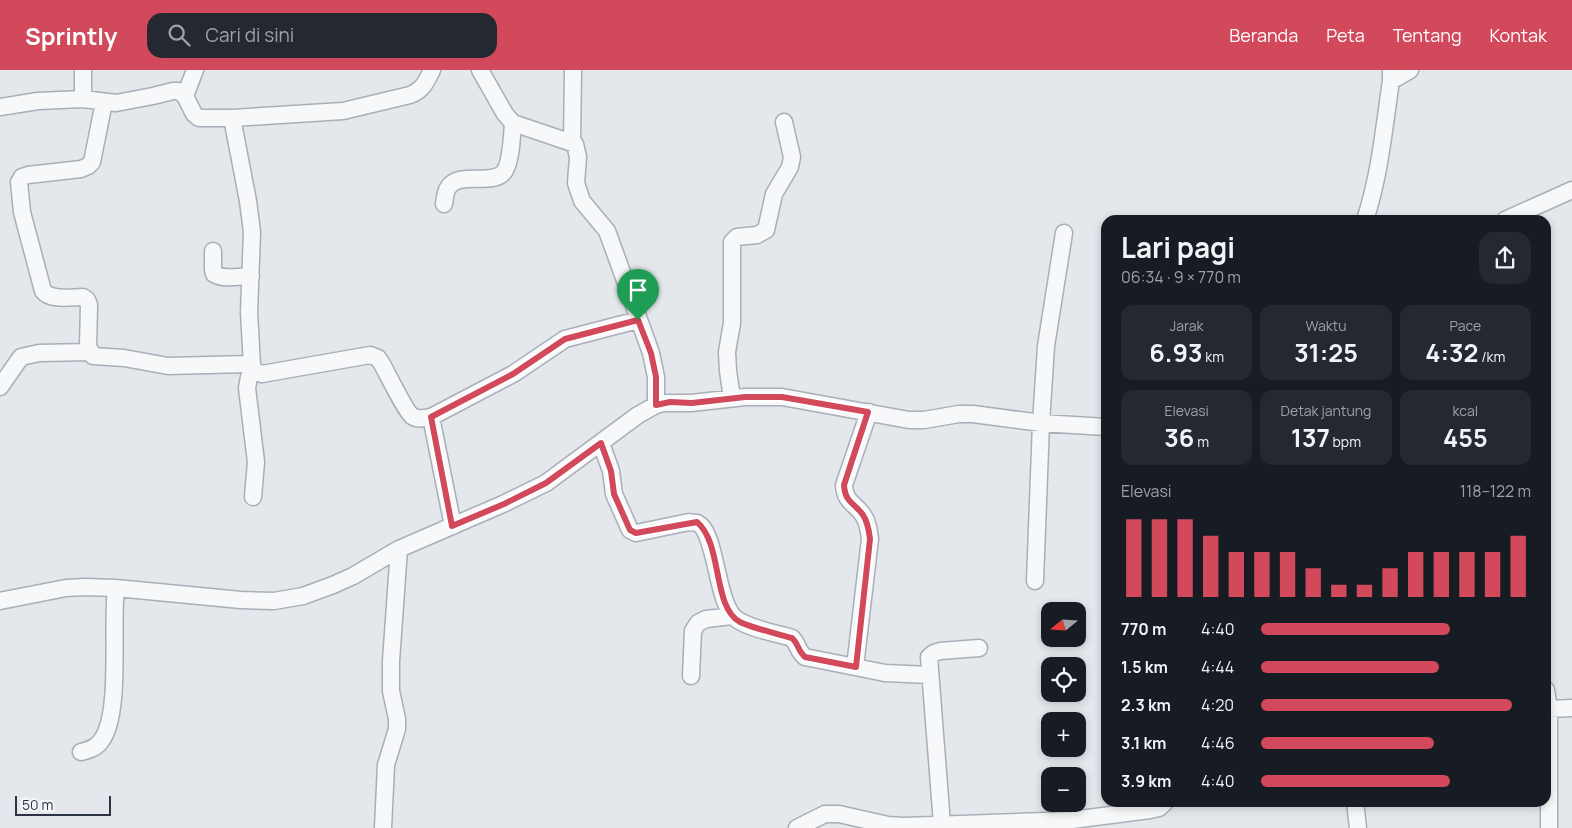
<!DOCTYPE html>
<html lang="id">
<meta charset="utf-8">
<style>
:root{--surface:#171b24;--page:#242831;--text:#f1f3f6;--muted:#9ea1a6;--accent:#d1495b}
body{margin:0;font-family:Manrope,sans-serif;background:var(--page);color:var(--text);height:100vh;display:flex;flex-direction:column;font-size:19px;white-space:nowrap}
*{box-sizing:border-box;margin:0}
p{font-size:16px;color:var(--muted)}
.icon{flex:none;width:28px;height:28px;fill:none;stroke:currentColor;stroke-width:2;stroke-linecap:round;stroke-linejoin:round}
.map{position:relative;flex:1;overflow:hidden}
.sheet{position:absolute;left:1101px;top:145px;width:450px;height:592px;display:flex;flex-direction:column;background:var(--surface);border-radius:15px;box-shadow:0 2px 8px #0003}
.sheet>*{flex:none}
.needle{width:32px;rotate:252deg}
.controls{position:absolute;left:1041px;top:532px;display:grid;gap:10px}
.controls a{display:grid;place-items:center;width:45px;height:45px;border-radius:10px;background:var(--surface);box-shadow:0 2px 8px #0003;font-size:25px}
.scale{position:absolute;left:15px;bottom:12px;width:96px;box-sizing:border-box;padding-left:5px;border:2px solid #2b3445;border-top:0;font-size:14px;line-height:18px;white-space:nowrap;color:#2b3445;-webkit-text-stroke:4px #f4f6f9;paint-order:stroke}
.pin{position:absolute;display:grid;place-items:center;width:42px;height:42px;color:#fff;margin:-51px -21px;border-radius:50% 50% 50% 0;rotate:-45deg;box-shadow:0 0 5px #0007}
.pin .icon{rotate:45deg}
.round{display:grid;place-items:center;flex:none;width:52px;height:52px;border-radius:15px;background:var(--page)}
.headline{display:flex;align-items:center;justify-content:space-between;height:85px;padding:0 20px}
h1{font-size:28px;font-weight:700;line-height:38px}
.stats{display:grid;grid-template-columns:repeat(3,1fr);gap:8px;height:85px;padding:5px 20px}
.stats div{display:grid;align-content:center;border-radius:12px;background:var(--page);text-align:center}
.stats b{font-size:25px;font-weight:700}
.stats small{font-size:14px;font-weight:400}
.stats p{font-size:14px}
.chart{height:140px;padding:10px 20px}
.chart p{display:flex;justify-content:space-between}
.chart svg{width:100%;height:90px;margin-top:5px;stroke:var(--accent);stroke-width:6}
ul{padding:0 20px;list-style:none;font-size:16px}
li{display:grid;grid-template-columns:80px 60px 1fr;align-items:center;height:38px}
li i{height:12px;border-radius:6px;background:var(--accent)}
header{display:flex;align-items:center;gap:30px;box-sizing:border-box;height:70px;padding:0 25px;background:var(--accent);color:#fff}
header strong{font-size:24px}
nav{display:flex;gap:28px;margin-inline-start:auto;font-size:18px}
.search{width:350px;height:45px;background:var(--page);display:flex;align-items:center;gap:12px;box-sizing:border-box;padding:0 18px;border-radius:15px;color:var(--muted);font-size:19px}
.map>svg:first-child{display:block}
.lines{fill:none;stroke-linecap:round;stroke-linejoin:round}
.minor-casing{stroke:#a9aeb7;stroke-width:19}
.minor{stroke:#f7f8fa;stroke-width:16}
.route-casing{stroke:#fff;stroke-width:10}
.route{stroke:#d1495b;stroke-width:6}
</style>
<header>
<strong>Sprintly</strong>
<div class="search"><svg class="icon" aria-label="search" viewBox="0 0 24 24"><circle cx="10" cy="10" r="6"/><path d="M15 15l6 6"/></svg>Cari di sini</div>
<nav><a>Beranda</a><a>Peta</a><a>Tentang</a><a>Kontak</a></nav>
</header>
<div class="map">
<svg width="1572" height="758" viewBox="0 0 1572 758">
<rect width="100%" height="100%" fill="#e4e7ec"/>
<g class="lines">
<g class="minor-casing">
<path id="minor" d="M 480,0 L 505,44 L 513,53 L 575,74 L 578,87 L 576,113 L 582,131 L 607,161 L 623,205 L 651,283 L 656,307 L 656,335
M 1391,11 L 1410,0
M 185,26 L 195,0
M 83,29 L 83,0
M 104,32 L 92,92 L 88,96 L 81,99 L 28,105 L 22,107 L 19,112 L 22,142 L 43,221 C 51,231 71,227 83,227 L 87,230 L 89,235 L 88,276 L 93,286 L 124,288 L 168,296 L 248,294 L 252,295 L 255,302 L 262,304 L 370,285 L 378,288 L 382,294 C 387,303 406,342 412,346 C 418,350 425,348 431,347 L 513,304 L 565,269 L 638,250
M 0,37 L 38,31 L 83,29 L 116,33 L 153,26 L 173,21 L 179,21 L 185,26 L 194,44 L 199,48 L 232,48 L 343,41 L 410,25 C 423,20 426,12 432,0
M 232,48 L 248,131 L 252,162 L 249,242 L 252,295
M 572,72 L 573,0
M 444,134 C 445,129 445,122 448,118 C 459,100 491,116 503,103 C 511,95 512,66 513,53
M 1365,150 C 1380,105 1384,57 1391,11 L 1391,0
M 1505,150 L 1572,120
M 213,181 L 213,199 L 214,204 C 224,210 240,206 251,206
M 0,317 L 21,287 L 39,283 L 90,282
M 732,328 L 728,301 L 727,282 L 732,253 L 732,172 L 737,167 L 757,165 L 766,160 L 774,124 L 790,97 L 792,87 L 784,52
M 431,347 L 453,456
M 601,373 L 611,401 L 614,424 L 630,460 L 636,463 L 689,452 C 690,453 696,452 697,453 C 716,460 716,530 734,547 C 745,558 776,563 792,568 C 798,574 798,582 805,587 L 885,603 L 929,605
M 253,427 L 256,392 L 247,318 L 249,307 L 253,299
M 1035,511 L 1041,353 L 1046,276 L 1064,163
M 0,531 L 66,518 L 85,517 L 116,518 L 241,530 L 274,531 L 303,526 L 333,515 L 353,506 L 399,479 L 503,434 L 546,413 L 638,345 L 656,335 L 663,333 L 691,333 L 745,327 L 782,327 L 909,350 L 924,350 L 959,344 L 973,344 L 1041,353 L 1106,357
M 855,597 L 870,469 C 869,461 868,452 863,445 C 855,433 845,433 844,415 L 869,342
M 691,606 L 693,561 L 698,553 L 706,549 L 732,546
M 1546,620 L 1549,639 L 1549,758
M 1549,639 L 1572,638
M 81,682 C 89,680 96,678 101,671 C 122,644 111,556 116,518
M 1355,732 L 1358,758
M 942,754 L 929,587 L 934,583 L 940,581 L 979,578
M 383,758 L 386,695 L 397,659 L 397,649 L 391,621 L 391,591 L 399,479
M 797,758 L 825,744 L 839,744 L 888,755 L 904,756 L 1072,750 L 1150,740 L 1159,738 L 1165,732"/>
</g>
<use href="#minor" class="minor"/>
</g>
<g class="lines">
<g class="route-casing">
<path id="route" d="M 638,250 L 651,283 L 656,307 L 656,335 L 670,332 L 692,333 L 745,327 L 782,327 L 868,342 L 844,415 C 845,433 855,433 863,445 C 868,452 869,461 870,469 L 856,597 L 805,587 C 798,581 798,573 792,568 C 778,564 752,558 740,552 C 712,537 723,474 697,452 L 636,463 L 630,460 L 614,424 L 611,401 L 601,373 L 546,413 L 504,434 L 452,456 L 431,347 L 513,304 L 565,269 Z"/>
</g>
<use href="#route" class="route"/>
</g>
</svg>
<div class="controls">
<a><svg class="needle" viewBox="-14 -14 28 28"><path d="M0-13l5 13h-10z" fill="#e53935"/><path d="M0 13l5-13h-10z" fill="#9ea1a6"/></svg></a>
<a><svg class="icon" aria-label="locate" viewBox="0 0 24 24"><circle cx="12" cy="12" r="6"/><path d="M12 2v4M12 18v4M2 12h4M18 12h4"/></svg></a>
<a>+</a>
<a>−</a>
</div>
<div class="scale">50 m</div>
<div class="pin" style="left:638px;top:250px;background:#1e9e55"><svg class="icon" aria-label="arrive" viewBox="0 0 24 24"><path d="M6 21V4h12l-3 4 3 4H6"/></svg></div>
<section class="sheet">
<div class="headline"><div><h1>Lari pagi</h1><p>06:34 · 9 × 770 m</p></div><a class="round"><svg class="icon" aria-label="share" viewBox="0 0 24 24"><path d="M12 15V3M7 8l5-5 5 5M5 13v7h14v-7"/></svg></a></div>
<div class="stats">
<div><p>Jarak</p><b>6.93<small> km</small></b></div>
<div><p>Waktu</p><b>31:25</b></div>
<div><p>Pace</p><b>4:32<small> /km</small></b></div>
</div>
<div class="stats">
<div><p>Elevasi</p><b>36<small> m</small></b></div>
<div><p>Detak jantung</p><b>137<small> bpm</small></b></div>
<div><p>kcal</p><b>455</b></div>
</div>
<div class="chart"><p><span>Elevasi</span>118–122 m</p>
<svg viewBox="0 0 160 44" preserveAspectRatio="none"><path d="M5 44V6M15 44V6M25 44V6M35 44V14M45 44V22M55 44V22M65 44V22M75 44V30M85 44V38M95 44V38M105 44V30M115 44V22M125 44V22M135 44V22M145 44V22M155 44V14"/></svg>
</div>
<ul>
<li><b>770 m</b>4:40<i style="width:70%"></i></li>
<li><b>1.5 km</b>4:44<i style="width:66%"></i></li>
<li><b>2.3 km</b>4:20<i style="width:93%"></i></li>
<li><b>3.1 km</b>4:46<i style="width:64%"></i></li>
<li><b>3.9 km</b>4:40<i style="width:70%"></i></li>
</ul>
</section>
</div>
